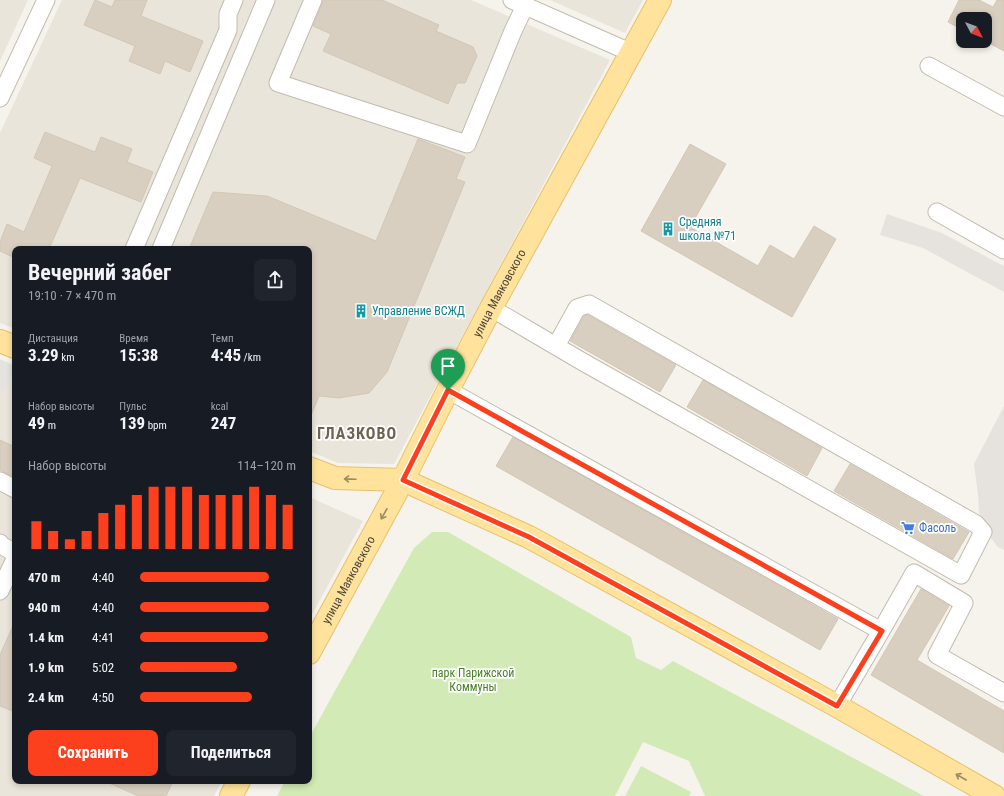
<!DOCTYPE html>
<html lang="ru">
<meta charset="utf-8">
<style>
:root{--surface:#171b24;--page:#20242c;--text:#f1f3f6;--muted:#9ea1a6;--accent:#fc3f1d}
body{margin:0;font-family:"Roboto Condensed",sans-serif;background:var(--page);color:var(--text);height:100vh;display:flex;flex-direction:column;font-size:15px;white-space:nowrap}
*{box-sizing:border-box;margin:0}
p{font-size:13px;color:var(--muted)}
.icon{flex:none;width:22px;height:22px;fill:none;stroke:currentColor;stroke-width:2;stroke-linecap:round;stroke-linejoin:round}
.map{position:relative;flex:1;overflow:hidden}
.details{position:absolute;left:12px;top:246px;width:300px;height:538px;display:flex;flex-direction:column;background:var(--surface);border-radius:8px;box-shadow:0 2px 6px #0003}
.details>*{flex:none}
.needle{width:26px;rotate:131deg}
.tools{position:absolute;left:956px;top:12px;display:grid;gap:8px}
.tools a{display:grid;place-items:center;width:36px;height:36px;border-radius:8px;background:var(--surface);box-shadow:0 2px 6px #0003;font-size:20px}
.pin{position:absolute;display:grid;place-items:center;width:34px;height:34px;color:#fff;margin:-41px -17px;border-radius:50% 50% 50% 0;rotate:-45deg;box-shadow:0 0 4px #0007}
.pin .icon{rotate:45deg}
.round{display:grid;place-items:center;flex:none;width:42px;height:42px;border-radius:8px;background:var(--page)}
.headline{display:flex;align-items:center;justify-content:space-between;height:68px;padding:0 16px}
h1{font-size:22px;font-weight:700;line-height:30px}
.metrics{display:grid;grid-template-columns:repeat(3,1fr);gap:6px;height:68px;padding:4px 16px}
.metrics div{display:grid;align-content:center}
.metrics b{font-size:17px;font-weight:700}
.metrics small{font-size:11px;font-weight:400}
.metrics p{font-size:11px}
.chart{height:112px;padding:8px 16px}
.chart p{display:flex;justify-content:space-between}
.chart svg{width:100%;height:72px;margin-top:4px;stroke:var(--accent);stroke-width:6}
.button{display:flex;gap:8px;margin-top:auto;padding:8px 16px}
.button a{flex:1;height:46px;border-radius:8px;background:var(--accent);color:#fff;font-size:16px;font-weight:700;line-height:46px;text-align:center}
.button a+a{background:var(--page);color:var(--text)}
ul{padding:0 16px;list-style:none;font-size:13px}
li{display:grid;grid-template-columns:64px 48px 1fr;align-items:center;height:30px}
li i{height:10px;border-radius:5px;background:var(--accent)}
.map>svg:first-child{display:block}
.residential{fill:#eae5da}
.industrial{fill:#e6e2dd}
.green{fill:#d2eab5}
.parking{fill:#e5e3e0}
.building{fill:#d8cfc1;stroke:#d3c7b4}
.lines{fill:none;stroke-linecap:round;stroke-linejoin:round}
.minor-casing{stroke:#c2bbae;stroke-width:19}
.major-casing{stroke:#e6c16a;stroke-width:24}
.minor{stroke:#fff;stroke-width:17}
.major{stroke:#ffe39c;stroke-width:22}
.oneway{stroke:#9c8c66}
.route-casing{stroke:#fff;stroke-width:8}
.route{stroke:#fc3f1d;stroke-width:5}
.labels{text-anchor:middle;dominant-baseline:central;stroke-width:3.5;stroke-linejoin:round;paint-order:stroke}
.culture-label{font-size:12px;fill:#0d838f;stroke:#fff;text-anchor:start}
.street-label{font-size:12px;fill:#4b4439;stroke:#fff}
.shop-label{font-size:12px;fill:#366cbe;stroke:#fff;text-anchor:start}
.park-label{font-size:12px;fill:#4a7f2a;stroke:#fff}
.district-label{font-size:16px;font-weight:bold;letter-spacing:1px;fill:#6e6250;stroke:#fff}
</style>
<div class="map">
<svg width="1004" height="796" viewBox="0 0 1004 796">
<rect width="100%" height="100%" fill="#f6f3ec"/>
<path class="residential" d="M 0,0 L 28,0 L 0,61 Z
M 62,0 L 471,0 L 610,60 L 394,464 L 338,463 L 309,451 L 309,249 L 15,249 L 15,329 L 0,323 L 0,133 Z
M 550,0 L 643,0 L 625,33 Z
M 0,359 L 15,366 L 15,781 L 222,781 L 214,796 L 0,796 Z
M 309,497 L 363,521 L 309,620 Z"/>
<path class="industrial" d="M 887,214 L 942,233 L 994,261 L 1004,266 L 1004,292 L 923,248 L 880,235 Z
M 1004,406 L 1004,550 L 998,547 L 986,532 L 979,512 L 978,495 L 974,464 Z"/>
<path class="green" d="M 432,532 L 448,532 L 631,637 L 636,658 L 661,670 L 673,661 L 924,796 L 705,796 L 689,761 L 643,742 L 615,796 L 277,796 L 285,781 L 309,781 L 309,738 L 414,548 Z
M 641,766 L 691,792 L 689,796 L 625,796 Z"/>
<path class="parking" d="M 0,360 L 15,366 L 4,392 L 0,390 Z"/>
<path class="building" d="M 95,0 L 112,7 L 115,0 L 147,0 L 141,16 L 203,41 L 190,72 L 165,61 L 160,74 L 129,61 L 135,46 L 84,25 Z
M 323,0 L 382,0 L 439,25 L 436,31 L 473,47 L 477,56 L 465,83 L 457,83 L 448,104 L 323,51 L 331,34 L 313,26 L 322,4 Z
M 959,0 L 979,0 L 993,7 L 997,0 L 1004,0 L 1004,51 L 985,41 L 985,19 L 963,19 L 963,30 L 948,22 Z
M 45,132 L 95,152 L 101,137 L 132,149 L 127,162 L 153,172 L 141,202 L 80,178 L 49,249 L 15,249 L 15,258 L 0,251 L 0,242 L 7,224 L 24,232 L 52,166 L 34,158 Z
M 418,139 L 465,157 L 456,179 L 465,182 L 387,372 L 369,393 L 339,398 L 319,396 L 309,420 L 309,249 L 189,249 L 213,192 L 267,196 L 376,241 Z
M 690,144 L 726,164 L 690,227 L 758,266 L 770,245 L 794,259 L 814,226 L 836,239 L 792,317 L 641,231 Z
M 588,315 L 676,365 L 660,392 L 570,341 L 584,316 Z
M 703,380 L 822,448 L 807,476 L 687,407 Z
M 513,437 L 756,573 L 838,619 L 820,650 L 496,466 Z
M 0,440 L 15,447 L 15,477 L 0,470 Z
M 850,464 L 969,532 L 953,559 L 834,491 Z
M 921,589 L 949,606 L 917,660 L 1004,711 L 1004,753 L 871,675 Z
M 15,621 L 15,712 L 0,706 L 0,655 Z
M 105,781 L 173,781 L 166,796 L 138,796 Z"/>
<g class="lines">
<g class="minor-casing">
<path id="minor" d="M 313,0 L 278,83 L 467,144 L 513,31 L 525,6
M 512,0 L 632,53
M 929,66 L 1004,107
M 0,98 L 46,0
M 937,212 L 1004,250
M 134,249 L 228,30 L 228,14 L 234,0
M 161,249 L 266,0
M 491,308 C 522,326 552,344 583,362 L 961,575 L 983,532 L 976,524 L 589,304 L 577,308 L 556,346
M 448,390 L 881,631
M 0,481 L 15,489
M 0,543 L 1,545 L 15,553
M 0,591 L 15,559
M 837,706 L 881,631 L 914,573 L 964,603 L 937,655 L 1004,693"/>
</g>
<g class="major-casing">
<g id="major">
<path d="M 0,341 L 15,347"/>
<path d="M 309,468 L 335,478 L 403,480 L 529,537 L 837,706 L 994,796"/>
<path id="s1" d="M 309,653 L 403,480 L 448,390 L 491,308 L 660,0"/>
<path d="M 231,796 L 239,781"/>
</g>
</g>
<use href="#minor" class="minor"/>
<use href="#major" class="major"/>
</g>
<defs><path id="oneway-shaft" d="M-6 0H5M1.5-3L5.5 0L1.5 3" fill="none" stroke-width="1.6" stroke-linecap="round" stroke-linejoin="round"/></defs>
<g class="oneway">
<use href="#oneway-shaft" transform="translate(350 479) rotate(-178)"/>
<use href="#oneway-shaft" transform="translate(384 514) rotate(119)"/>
<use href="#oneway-shaft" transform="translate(961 777) rotate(-150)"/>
</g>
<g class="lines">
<g class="route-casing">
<path id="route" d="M 448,390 L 882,631 L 837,706 L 529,537 L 403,480 Z"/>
</g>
<use href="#route" class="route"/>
</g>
<defs>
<g id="building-bare" transform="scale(1.08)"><path d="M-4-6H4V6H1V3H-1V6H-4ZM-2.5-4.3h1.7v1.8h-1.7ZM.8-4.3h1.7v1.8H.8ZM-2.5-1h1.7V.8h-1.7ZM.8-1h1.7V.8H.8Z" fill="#0f9aa8" stroke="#fff" stroke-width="2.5" paint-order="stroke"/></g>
<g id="supermarket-bare" transform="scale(1.08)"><path d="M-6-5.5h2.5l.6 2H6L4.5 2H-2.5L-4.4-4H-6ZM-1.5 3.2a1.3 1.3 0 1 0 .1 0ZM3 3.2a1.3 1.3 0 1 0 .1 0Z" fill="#3f7fe0" stroke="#fff" stroke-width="2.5" paint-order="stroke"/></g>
</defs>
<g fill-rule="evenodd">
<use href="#building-bare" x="668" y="229"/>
<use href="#building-bare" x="361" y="311"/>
<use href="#supermarket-bare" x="908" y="528"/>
</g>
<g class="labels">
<g class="culture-label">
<text x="679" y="222">Средняя<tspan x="679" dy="14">школа №71</tspan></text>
<text x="372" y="311">Управление ВСЖД</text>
</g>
<g class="street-label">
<text stroke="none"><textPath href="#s1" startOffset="407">улица Маяковского</textPath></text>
<text stroke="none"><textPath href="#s1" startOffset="83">улица Маяковского</textPath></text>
</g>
<g class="shop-label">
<text x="919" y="528">Фасоль</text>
</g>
<g class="park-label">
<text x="473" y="673">парк Парижской<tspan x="473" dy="14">Коммуны</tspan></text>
</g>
<g class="district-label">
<text x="357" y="433">ГЛАЗКОВО</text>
</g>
</g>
</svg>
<div class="tools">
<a><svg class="needle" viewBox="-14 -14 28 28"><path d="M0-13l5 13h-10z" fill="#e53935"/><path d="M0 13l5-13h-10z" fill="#9ea1a6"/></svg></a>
</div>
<div class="pin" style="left:448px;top:390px;background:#1e9e55"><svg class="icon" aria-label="arrive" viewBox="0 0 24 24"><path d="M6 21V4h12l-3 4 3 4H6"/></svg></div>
<section class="details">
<div class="headline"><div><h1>Вечерний забег</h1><p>19:10 · 7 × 470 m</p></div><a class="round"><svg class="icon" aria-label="share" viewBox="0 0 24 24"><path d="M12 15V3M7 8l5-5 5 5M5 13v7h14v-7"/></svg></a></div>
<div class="metrics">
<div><p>Дистанция</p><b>3.29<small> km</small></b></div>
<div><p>Время</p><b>15:38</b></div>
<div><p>Темп</p><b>4:45<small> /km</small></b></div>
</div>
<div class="metrics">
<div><p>Набор высоты</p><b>49<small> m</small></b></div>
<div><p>Пульс</p><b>139<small> bpm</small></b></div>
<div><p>kcal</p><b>247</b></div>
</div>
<div class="chart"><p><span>Набор высоты</span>114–120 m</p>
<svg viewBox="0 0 160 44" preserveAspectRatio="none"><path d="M5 44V27M15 44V33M25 44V38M35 44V33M45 44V22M55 44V17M65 44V11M75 44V6M85 44V6M95 44V6M105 44V11M115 44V11M125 44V11M135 44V6M145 44V11M155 44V17"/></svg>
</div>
<ul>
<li><b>470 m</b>4:40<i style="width:83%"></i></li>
<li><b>940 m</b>4:40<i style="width:83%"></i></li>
<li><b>1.4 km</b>4:41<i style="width:82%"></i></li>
<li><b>1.9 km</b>5:02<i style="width:62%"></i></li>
<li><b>2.4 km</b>4:50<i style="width:72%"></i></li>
</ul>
<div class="button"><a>Сохранить</a><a>Поделиться</a></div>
</section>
</div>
